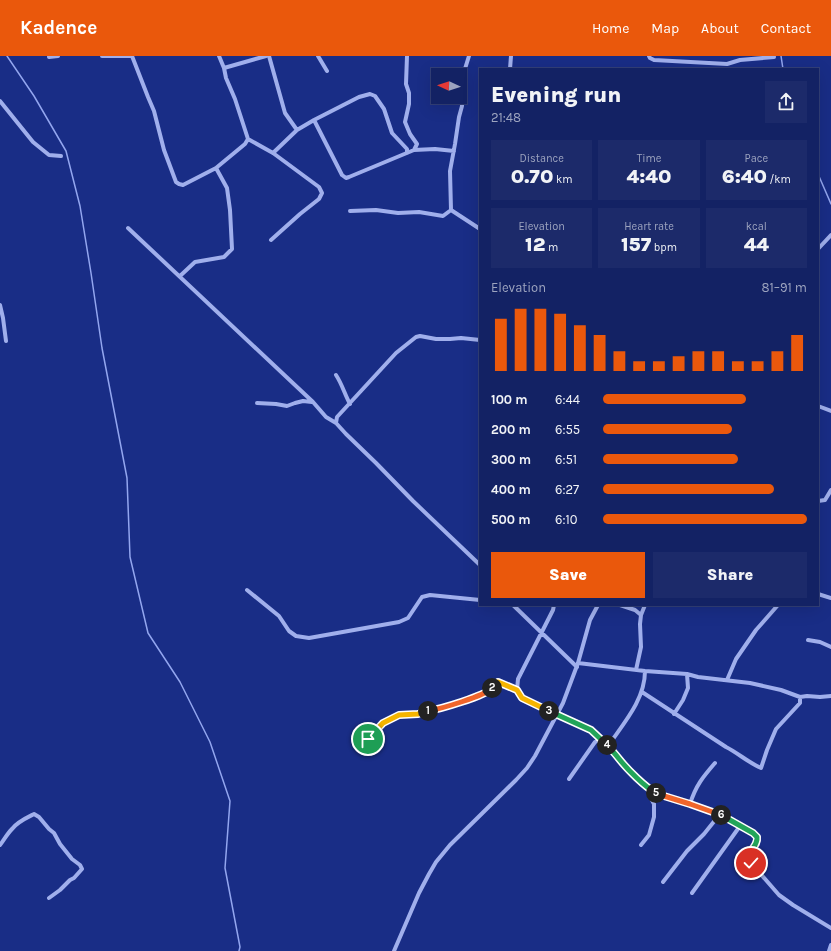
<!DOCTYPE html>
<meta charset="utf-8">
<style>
:root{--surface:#132264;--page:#1c2a6a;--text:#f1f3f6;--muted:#9da4bf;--line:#323f78;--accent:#ea580c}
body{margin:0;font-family:Karla,sans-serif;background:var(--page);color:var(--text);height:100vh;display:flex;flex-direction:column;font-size:15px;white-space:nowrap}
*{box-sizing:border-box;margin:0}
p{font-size:13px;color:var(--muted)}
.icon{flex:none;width:22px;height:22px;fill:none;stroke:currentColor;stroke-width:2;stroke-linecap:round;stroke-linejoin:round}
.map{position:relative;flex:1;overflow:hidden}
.side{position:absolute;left:479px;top:12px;width:340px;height:538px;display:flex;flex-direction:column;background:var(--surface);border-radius:0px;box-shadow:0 4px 16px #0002,0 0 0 1px var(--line)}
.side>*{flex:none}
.needle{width:26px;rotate:273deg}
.controls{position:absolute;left:431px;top:12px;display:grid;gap:8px}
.controls a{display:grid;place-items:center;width:36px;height:36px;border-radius:0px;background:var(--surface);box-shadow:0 4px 16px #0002,0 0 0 1px var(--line);font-size:20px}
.pin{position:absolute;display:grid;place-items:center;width:34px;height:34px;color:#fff;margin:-17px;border:2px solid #fff;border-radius:50%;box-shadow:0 1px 4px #0007}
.km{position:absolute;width:20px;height:20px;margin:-10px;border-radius:50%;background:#222;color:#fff;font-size:11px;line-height:20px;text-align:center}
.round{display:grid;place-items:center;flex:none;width:42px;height:42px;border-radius:0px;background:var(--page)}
.overview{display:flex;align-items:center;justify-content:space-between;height:68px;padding:0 12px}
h1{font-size:22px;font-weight:800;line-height:30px}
.metrics{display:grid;grid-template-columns:repeat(3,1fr);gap:6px;height:68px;padding:4px 12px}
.metrics div{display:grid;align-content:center;border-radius:0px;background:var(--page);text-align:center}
.metrics b{font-size:20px;font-weight:800}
.metrics small{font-size:11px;font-weight:400}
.metrics p{font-size:11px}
.chart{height:112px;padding:8px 12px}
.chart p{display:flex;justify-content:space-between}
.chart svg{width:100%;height:72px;margin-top:4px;stroke:var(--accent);stroke-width:6}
.button{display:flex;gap:8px;margin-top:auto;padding:8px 12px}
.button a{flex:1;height:46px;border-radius:0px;background:var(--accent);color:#fff;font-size:16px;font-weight:800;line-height:46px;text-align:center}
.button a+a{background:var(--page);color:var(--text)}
ul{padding:0 12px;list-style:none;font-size:13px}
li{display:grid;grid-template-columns:64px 48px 1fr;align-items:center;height:30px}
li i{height:10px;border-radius:5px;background:var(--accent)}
header{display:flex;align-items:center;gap:24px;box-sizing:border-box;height:56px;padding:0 20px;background:var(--accent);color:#fff}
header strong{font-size:19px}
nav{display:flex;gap:22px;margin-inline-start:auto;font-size:14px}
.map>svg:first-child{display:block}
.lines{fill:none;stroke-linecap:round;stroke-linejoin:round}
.stream{stroke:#93a6ef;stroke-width:1.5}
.minor{stroke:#a0afec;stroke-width:4}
.split-1-casing{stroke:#fff;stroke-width:8}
.split-2-casing{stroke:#fff;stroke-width:8}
.split-3-casing{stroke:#fff;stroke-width:8}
.split-4-casing{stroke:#fff;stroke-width:8}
.split-5-casing{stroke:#fff;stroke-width:8}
.split-6-casing{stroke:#fff;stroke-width:8}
.split-7-casing{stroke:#fff;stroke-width:8}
.split-1{stroke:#f5b400;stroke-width:5}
.split-2{stroke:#f0652b;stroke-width:5}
.split-3{stroke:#f5b400;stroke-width:5}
.split-4{stroke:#22a559;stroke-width:5}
.split-5{stroke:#22a559;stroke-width:5}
.split-6{stroke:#f0652b;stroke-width:5}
.split-7{stroke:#22a559;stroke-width:5}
</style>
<header>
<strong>Kadence</strong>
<nav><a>Home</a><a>Map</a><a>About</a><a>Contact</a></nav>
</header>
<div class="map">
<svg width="831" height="895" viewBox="0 0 831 895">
<rect width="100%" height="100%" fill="#192d86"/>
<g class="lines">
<path class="stream" d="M 7,0 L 34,40 L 66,95 L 80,150 L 91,217 L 102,292 L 127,422 L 130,501 L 148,577 L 180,626 L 210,686 L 230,745 L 225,812 L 240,891 L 239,895
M 781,0 L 783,13
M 818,118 L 831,148"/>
<path class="minor" d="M 102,0 L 132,0
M 132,0 L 148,41 L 154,55 L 164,94 L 176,126 L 179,128 L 183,129 L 216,112 L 245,88 L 248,83
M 219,0 L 224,12 L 226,22 L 235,43 L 248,83 L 273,97 L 319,131 L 322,137 L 319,143 L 300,158 L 271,184
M 269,0 L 285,57 L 297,74
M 318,0 L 327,15
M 649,0 L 650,2 L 654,4 L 727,8 L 740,4 L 774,1
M 49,1 L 58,0
M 224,12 L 266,0
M 510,13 L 511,0
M 0,45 L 33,86 L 49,99 L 61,100
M 314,64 L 342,119 L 346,122 L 349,121 L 414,94 L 417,88 L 410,78 L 405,66 L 409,48 L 409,37 L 406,28 L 407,0
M 414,94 L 435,93 L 454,95
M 273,97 L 297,74 L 314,64 L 359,41 L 370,38 L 375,40 L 384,53 L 392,77 L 407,93 L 407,97
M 451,154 L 450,115 L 455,88 L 459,61 L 462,50 L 464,16 L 469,0
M 451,154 L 480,173
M 350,155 L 376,154 L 398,157 L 419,156 L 443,160 L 451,154
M 128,172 L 313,346 L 326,361 L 336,367
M 818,193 L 831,179
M 180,220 L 195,206 L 224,201 L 232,193 L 230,154 L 227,132 L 216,112
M 0,249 L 3,262 L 6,285
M 480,284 L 461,282 L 450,283 L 436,283 L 420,280 L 416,281 L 396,297 L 337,361 L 336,367 L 346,378 L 376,407 L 413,445 L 480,509
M 336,319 C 342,328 345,339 350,348
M 257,347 L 276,348 L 287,350 L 295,347 L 303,345 L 312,346
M 818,350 L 831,355
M 818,445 L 825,444 L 831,434
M 247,534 L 279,560 L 289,575 L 296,580 L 309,582 L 399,566 L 408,562 L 422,541 L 430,539 L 480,544
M 818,538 L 831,542
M 513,549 L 577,611
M 554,549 L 553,554 L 518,623 L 517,634 L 522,642 L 591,674 L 611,693 L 621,705 L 651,734 L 665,740 L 690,748 L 720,758 L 753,777 L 757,781 L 757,785 C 753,794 745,796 751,807 L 779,839 L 793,849 L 831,872
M 620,549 L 635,554 L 641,559 L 640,568 L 641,591 L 636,614
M 641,559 L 645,549
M 808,584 L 820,586 L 831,591
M 578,607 L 645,615 L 687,618 L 698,621 L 750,627 L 781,634 L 800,641 L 807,640 L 820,641 L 831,640
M 727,624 L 736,603 L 756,574 L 778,549
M 642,636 L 726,691 C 738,697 749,707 761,712 L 767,694 L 776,673 L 800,647 L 800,641
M 674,658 L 683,644 L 688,632 L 687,618
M 368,683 L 383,667 L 399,659 L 418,658 L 441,653 L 473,642 L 490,635 L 498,626 L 517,634
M 608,690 C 623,668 645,644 645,615
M 569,723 L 595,686 L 601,683
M 690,748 C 696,729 703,721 715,707
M 0,789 C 4,784 7,778 12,773 C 17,766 26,762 34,758 L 39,761 L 49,773 L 54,777 L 60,788 L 72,803 L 80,809 L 82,813 L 74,822 L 70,824 L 60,834 L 49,842
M 641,789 L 649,779 L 654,761 L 654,748 L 650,740 L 651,734
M 663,826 L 687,795 L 704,778 L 720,758
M 692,837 L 740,770
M 394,895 L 419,837 L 429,818 L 436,806 L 450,789 L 516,724 L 527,712 L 535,700 L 563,647 L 578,607 L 590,564 L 598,549
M 829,895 L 831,889"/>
</g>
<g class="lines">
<g class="split-1-casing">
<path id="split-1" d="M 368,683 L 383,667 L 399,659 L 418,658 L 428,655"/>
</g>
<g class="split-2-casing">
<path id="split-2" d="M 428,655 C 440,653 485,640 492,632"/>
</g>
<g class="split-3-casing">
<path id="split-3" d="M 492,632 L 498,626 L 517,634 L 522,642 L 549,655"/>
</g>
<g class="split-4-casing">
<path id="split-4" d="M 549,655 L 591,674 L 607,689"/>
</g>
<g class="split-5-casing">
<path id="split-5" d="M 607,689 C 612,694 616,699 620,704 C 628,714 645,731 656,737"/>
</g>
<g class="split-6-casing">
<path id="split-6" d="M 656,737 L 664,740 L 690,748 L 721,759"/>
</g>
<g class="split-7-casing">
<path id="split-7" d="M 721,759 L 753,777 L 757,781 C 758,789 751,793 748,800 L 751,807"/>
</g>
<use href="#split-1" class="split-1"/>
<use href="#split-2" class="split-2"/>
<use href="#split-3" class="split-3"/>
<use href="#split-4" class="split-4"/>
<use href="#split-5" class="split-5"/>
<use href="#split-6" class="split-6"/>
<use href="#split-7" class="split-7"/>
</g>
</svg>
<div class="controls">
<a><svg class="needle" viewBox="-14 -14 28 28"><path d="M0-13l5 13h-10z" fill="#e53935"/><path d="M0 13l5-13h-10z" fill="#9da4bf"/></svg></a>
</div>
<div class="pin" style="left:368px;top:683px;background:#1e9e55"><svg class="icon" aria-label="arrive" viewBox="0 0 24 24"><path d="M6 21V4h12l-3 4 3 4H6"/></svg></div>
<div class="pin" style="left:751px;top:807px;background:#d93025"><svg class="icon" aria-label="check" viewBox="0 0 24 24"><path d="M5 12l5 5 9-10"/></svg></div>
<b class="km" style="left:428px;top:655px">1</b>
<b class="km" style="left:492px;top:632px">2</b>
<b class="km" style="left:549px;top:655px">3</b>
<b class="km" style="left:607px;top:689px">4</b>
<b class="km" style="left:656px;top:737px">5</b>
<b class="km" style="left:721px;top:759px">6</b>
<section class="side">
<div class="overview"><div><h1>Evening run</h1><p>21:48</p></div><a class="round"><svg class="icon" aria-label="share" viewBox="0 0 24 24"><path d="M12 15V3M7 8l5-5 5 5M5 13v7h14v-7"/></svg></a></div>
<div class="metrics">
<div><p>Distance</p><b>0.70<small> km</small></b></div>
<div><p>Time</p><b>4:40</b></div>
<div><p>Pace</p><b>6:40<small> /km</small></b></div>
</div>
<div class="metrics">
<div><p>Elevation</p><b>12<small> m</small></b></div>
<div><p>Heart rate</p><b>157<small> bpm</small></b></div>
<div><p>kcal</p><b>44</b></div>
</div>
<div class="chart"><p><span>Elevation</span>81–91 m</p>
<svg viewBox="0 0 160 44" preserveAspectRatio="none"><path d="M5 44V12M15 44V6M25 44V6M35 44V9M45 44V16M55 44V22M65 44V32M75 44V38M85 44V38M95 44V35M105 44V32M115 44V32M125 44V38M135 44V38M145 44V32M155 44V22"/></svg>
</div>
<ul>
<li><b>100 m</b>6:44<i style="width:70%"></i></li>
<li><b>200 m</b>6:55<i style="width:63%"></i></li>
<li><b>300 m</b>6:51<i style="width:66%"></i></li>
<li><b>400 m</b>6:27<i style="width:84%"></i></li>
<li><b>500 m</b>6:10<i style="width:100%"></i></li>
</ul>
<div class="button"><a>Save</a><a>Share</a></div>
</section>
</div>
